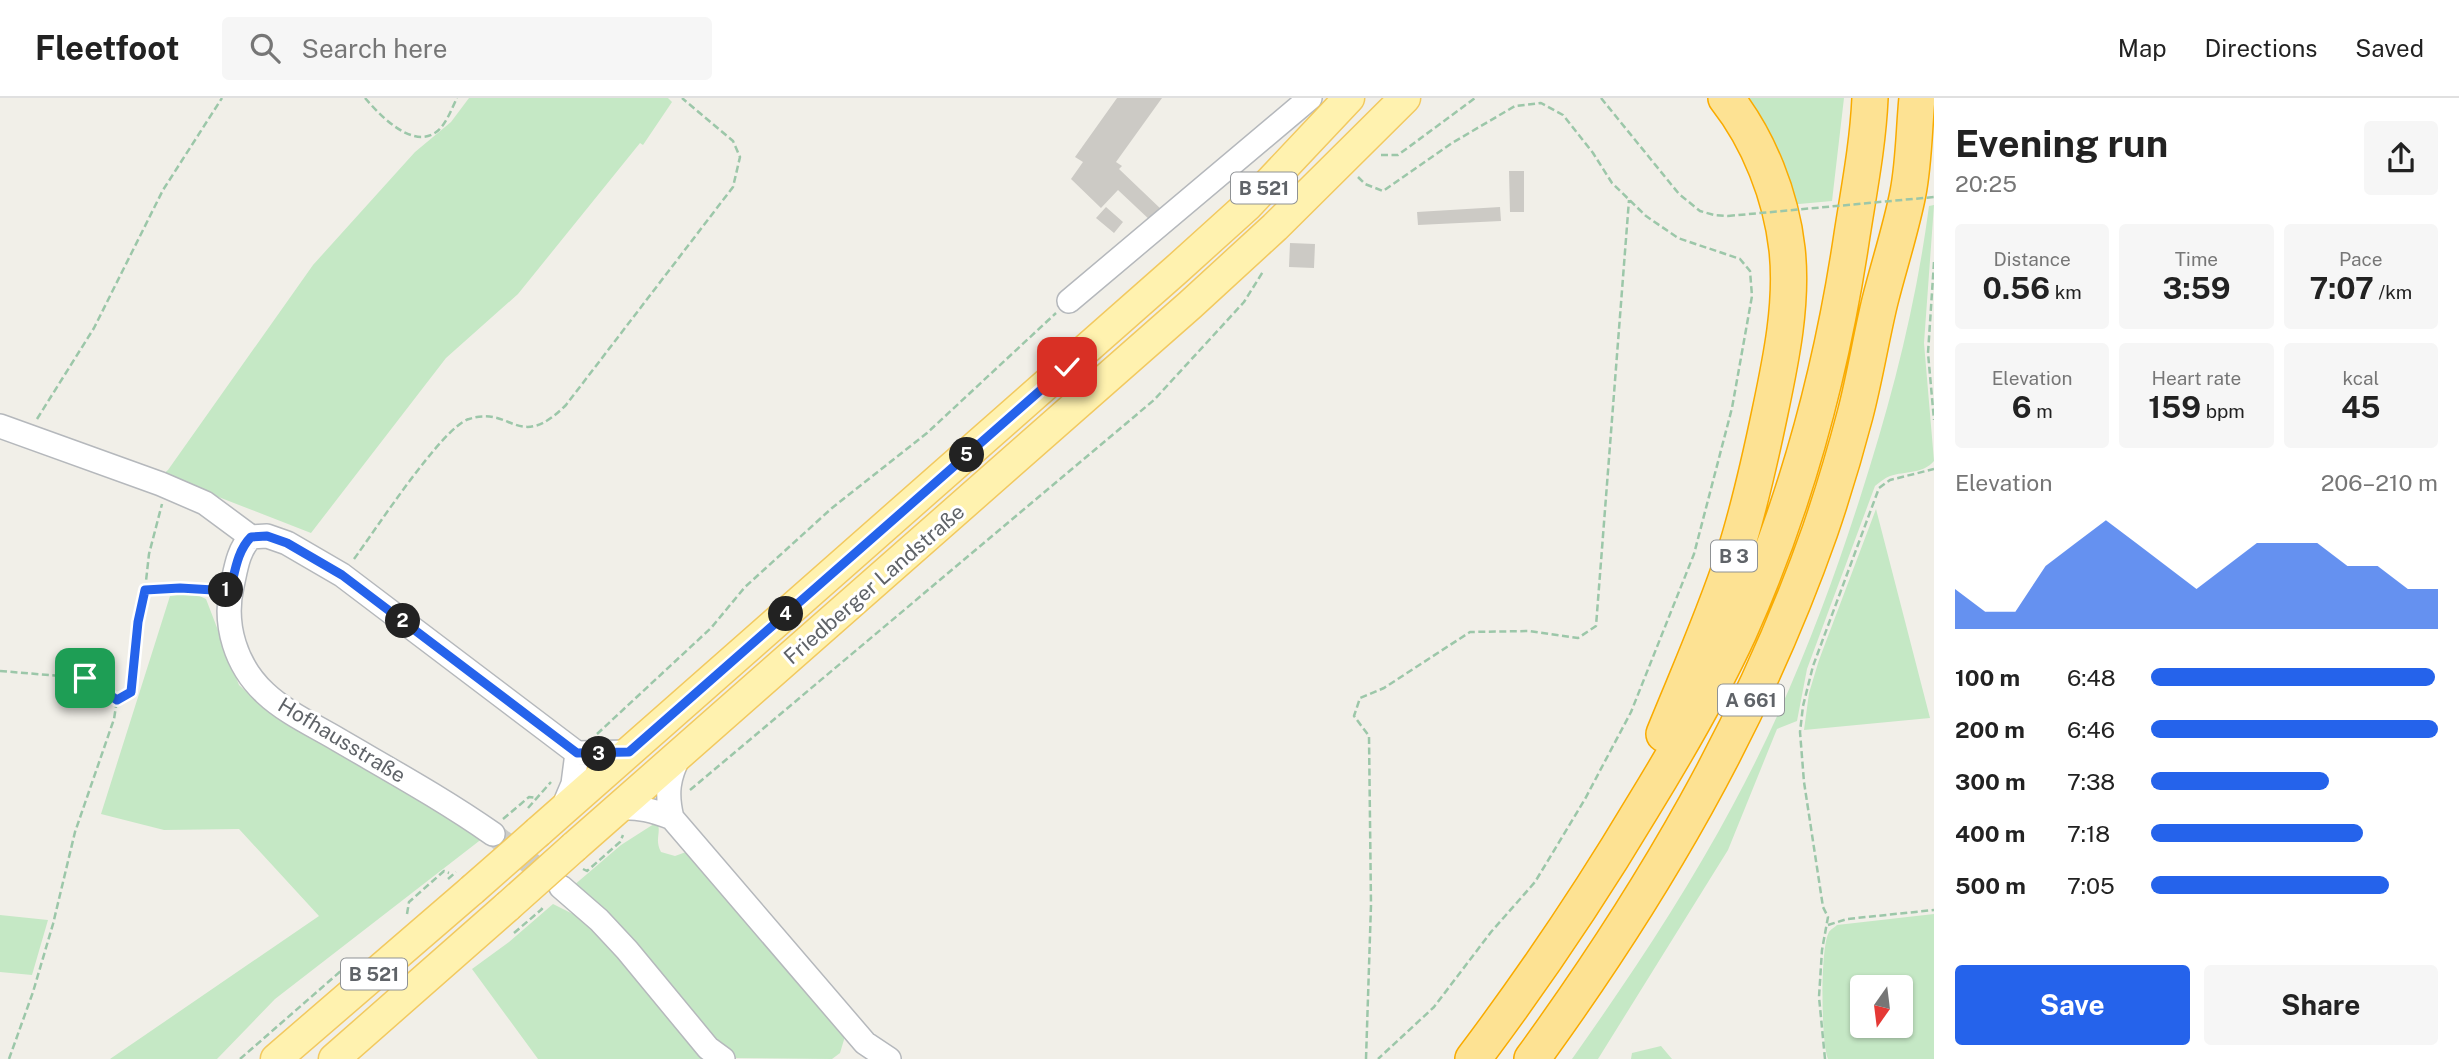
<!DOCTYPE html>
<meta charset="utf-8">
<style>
:root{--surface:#fff;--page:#f6f6f6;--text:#222;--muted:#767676;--line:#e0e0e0;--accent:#2563eb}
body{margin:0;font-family:"Public Sans",sans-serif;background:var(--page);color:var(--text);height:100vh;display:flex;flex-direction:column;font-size:26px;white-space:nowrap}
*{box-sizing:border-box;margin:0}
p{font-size:23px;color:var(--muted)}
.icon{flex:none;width:38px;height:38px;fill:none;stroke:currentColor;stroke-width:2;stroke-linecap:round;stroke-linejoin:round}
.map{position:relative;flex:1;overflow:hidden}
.side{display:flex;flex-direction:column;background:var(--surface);width:525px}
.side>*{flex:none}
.needle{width:46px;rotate:194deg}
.controls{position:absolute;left:1850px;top:877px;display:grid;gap:14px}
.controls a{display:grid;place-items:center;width:63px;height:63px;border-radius:7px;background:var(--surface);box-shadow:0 2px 5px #0004;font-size:35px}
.pin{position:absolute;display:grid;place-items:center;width:60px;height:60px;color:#fff;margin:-30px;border-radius:14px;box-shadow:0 4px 10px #0006}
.km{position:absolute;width:35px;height:35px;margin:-18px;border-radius:50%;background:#222;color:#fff;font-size:19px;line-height:35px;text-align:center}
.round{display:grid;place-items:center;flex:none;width:74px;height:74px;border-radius:7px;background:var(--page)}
.head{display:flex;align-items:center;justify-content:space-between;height:119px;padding:0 21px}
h1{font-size:38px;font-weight:700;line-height:52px}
.stats{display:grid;grid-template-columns:repeat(3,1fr);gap:10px;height:119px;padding:7px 21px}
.stats div{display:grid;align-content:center;border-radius:7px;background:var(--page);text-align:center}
.stats b{font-size:30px;font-weight:700}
.stats small{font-size:19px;font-weight:400}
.stats p{font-size:19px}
.chart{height:196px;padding:14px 21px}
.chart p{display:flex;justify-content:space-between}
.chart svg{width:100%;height:126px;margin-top:7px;fill:var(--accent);opacity:.7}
.primary-button{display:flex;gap:14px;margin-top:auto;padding:14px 21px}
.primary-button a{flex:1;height:80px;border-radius:7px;background:var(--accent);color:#fff;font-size:28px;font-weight:700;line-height:80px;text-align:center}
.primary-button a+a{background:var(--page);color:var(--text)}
ul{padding:0 21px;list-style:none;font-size:23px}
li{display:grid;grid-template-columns:112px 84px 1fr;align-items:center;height:52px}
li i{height:18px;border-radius:9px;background:var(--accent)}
header{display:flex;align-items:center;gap:42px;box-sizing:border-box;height:98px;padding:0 35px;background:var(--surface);border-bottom:2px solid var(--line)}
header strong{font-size:33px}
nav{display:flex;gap:38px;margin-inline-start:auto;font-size:24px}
.search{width:490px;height:63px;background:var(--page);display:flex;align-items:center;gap:18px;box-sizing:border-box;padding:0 24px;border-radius:7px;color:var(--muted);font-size:26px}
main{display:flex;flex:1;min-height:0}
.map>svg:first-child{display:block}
.green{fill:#c5e8c5;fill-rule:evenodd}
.building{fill:#cccac5}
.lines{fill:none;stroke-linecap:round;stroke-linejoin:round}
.minor-tunnel{stroke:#ccccc8;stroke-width:23;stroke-dasharray:23 11;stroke-linecap:butt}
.minor-casing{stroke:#b5b8bc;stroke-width:26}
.major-casing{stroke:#f2c960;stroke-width:33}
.highway-casing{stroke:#f9ab00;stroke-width:38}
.path{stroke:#9cc7a9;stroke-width:2.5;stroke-dasharray:7 3.5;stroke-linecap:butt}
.minor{stroke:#fff;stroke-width:23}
.major{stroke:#fff2af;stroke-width:30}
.highway{stroke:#fde293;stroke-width:35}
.major-bridge-casing{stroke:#f2c960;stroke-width:33;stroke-linecap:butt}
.path-bridge{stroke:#9cc7a9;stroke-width:2.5;stroke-dasharray:7 3.5;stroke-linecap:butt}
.major-bridge{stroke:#fff2af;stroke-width:30}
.route-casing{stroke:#fff;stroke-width:14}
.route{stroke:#2563eb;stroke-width:9}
.labels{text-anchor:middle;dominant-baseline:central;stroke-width:6;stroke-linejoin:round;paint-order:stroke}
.shield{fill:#fff;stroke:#8f9295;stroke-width:2}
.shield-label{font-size:19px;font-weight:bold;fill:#5f6368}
.street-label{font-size:21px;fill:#5f6368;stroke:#fff}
</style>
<header>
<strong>Fleetfoot</strong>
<div class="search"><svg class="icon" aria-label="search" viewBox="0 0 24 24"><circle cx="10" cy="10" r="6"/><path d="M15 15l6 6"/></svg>Search here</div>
<nav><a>Map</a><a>Directions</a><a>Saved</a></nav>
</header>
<main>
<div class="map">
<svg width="1934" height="961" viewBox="0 0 1934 961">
<rect width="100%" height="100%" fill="#f1efe8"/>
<path class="green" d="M 469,0 L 668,0 L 672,4 L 643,47 L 640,45 L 518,196 L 446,260 L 311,435 L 162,377 L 168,372 L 313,167 L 415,54 L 451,24 Z
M 1735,0 L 1844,0 L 1832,103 L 1788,107 Z
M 1934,107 L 1924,245 L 1934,363 C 1923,376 1905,373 1890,378 C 1885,380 1880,384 1875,388 L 1807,571 L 1797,623 L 1777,631 L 1728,752 L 1598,961 L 1572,961 C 1630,879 1686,795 1733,707 C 1786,609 1826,506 1860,400 C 1891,304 1916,208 1929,108 Z
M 1876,411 L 1930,620 L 1804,632 L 1809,595 L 1819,562 Z
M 193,495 L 206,501 L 239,587 L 268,614 L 483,740 L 275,901 L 217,961 L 110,961 L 319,818 L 239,731 L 164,732 L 101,716 L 170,498 Z
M 657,724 C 662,734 654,741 661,754 L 675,758 L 686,754 L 846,935 L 840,955 L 832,961 L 733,960 L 573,788 L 621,747 Z
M 553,806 L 577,818 L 617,854 L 707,961 L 538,961 L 472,871 L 509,844 Z
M 1934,816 L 1934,961 L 1828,961 C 1821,945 1820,849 1829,834 C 1829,833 1836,828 1837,827 ZM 1862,889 L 1900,889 L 1900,928 L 1862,928 Z
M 0,817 L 48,822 L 32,877 L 0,874 Z
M 1661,948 L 1672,961 L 1631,961 L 1632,955 Z"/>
<path class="building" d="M 1117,0 L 1162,0 L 1116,64 L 1122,68 L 1119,71 L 1163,113 L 1152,124 L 1118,92 L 1101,110 L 1071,81 L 1083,64 L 1075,59 Z
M 1509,73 L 1524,73 L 1524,114 L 1510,114 Z
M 1106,109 L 1123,124 L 1114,135 L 1096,120 Z
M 1500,109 L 1501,123 L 1418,127 L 1417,114 Z
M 1290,145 L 1315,146 L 1314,170 L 1289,169 Z"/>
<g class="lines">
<path class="minor-tunnel" d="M 493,736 L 556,785"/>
<g class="minor-casing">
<path id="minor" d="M 1069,203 L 1310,0
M 0,328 L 161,386 L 205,405 L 251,439 L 267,438 L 287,445 L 342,477 L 577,655 L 629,654
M 251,439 C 238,452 236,470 232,488 C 223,527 236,568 265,595 C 285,614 313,627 337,641 C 390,672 443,701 493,736
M 618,710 C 639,709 653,712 672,720 L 865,945 L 889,961
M 562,712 L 573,686 L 577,655
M 672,720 C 666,696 668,679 680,657
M 561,789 L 599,822 L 627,852 L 708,950 L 723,961"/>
</g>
<g class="major-casing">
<path id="major" d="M 538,734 L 1176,172 L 1248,107 L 1349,0
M 574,749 L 1190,207 L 1275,129 L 1405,0
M 276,961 L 472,792
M 334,961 L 508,808"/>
</g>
<g class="highway-casing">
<path id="highway" d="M 1664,636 C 1688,577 1714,519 1734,458 C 1749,411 1760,362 1770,314 C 1781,262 1793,204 1787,151 C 1781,98 1759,42 1726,0
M 1473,961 C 1534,880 1590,797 1642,710 C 1677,653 1711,595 1739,534 C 1795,409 1832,272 1852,137 C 1859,92 1868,46 1870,0
M 1532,961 C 1652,796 1752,626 1820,433 C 1833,395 1845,355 1855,317 C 1865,279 1871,240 1880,203 C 1889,167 1901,131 1908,95 C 1914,64 1914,31 1917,0"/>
</g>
<path class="path" d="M 365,0 C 378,15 409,49 433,36 C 445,30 451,12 457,0
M 1601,0 L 1679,96 L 1700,113 L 1714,117 L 1728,118
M 1381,57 L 1398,57 L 1475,0
M 1358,79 L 1365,86 L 1383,93 L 1452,45 L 1515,8 L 1541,5 L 1563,17 L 1593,55 L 1612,85 L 1646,118 L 1678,140 L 1740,161 L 1750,173 L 1752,198 L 1732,310 L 1694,456 L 1631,614 L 1585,701 L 1535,784 L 1491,834 L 1434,909 L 1378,961
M 1934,164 L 1928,255 L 1934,322
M 37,321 L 94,230 L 163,92 L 222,0
M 354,461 C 374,434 443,328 469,321 C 512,307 518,355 566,307 L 733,89 L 740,59 L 733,43 L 682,0
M 145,492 L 149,456 L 162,406
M 0,573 L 85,580 L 117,602
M 597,636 L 711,530 L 745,489 L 832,410 L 927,335 L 1056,215
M 690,692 L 1154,302 L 1244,204 L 1264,172
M 528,710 L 551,684
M 503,721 L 529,699 L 537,700
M 583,771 L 587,773 L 620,744 L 623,737
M 407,816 L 409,804 L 444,773 L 449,775
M 1828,827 L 1847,821 L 1934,812
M 514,835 L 542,811 L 540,810
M 9,961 L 33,894 L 53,826 L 75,734 L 114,621 L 117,602 L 131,594 L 137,524 L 145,492 L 180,490 L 214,491
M 240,961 L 350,865
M 1366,961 L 1371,807 L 1369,638 L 1354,618 L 1360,600 L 1384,590 L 1470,534 L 1529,533 L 1578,540 L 1596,528 L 1629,102
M 1825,961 L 1819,899 L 1822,852 L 1828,819 L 1823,809 L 1804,684 L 1800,634 L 1803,608 L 1813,568 L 1879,390 L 1890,382 L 1934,371"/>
<use href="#minor" class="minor"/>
<use href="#major" class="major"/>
<use href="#highway" class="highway"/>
<g class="major-bridge-casing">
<path id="major-bridge" d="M 472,792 L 538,734
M 508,808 L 574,749"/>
</g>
<path class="path-bridge" d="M 1728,118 L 1934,99
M 448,781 L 456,774"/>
<use href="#major-bridge" class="major-bridge"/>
</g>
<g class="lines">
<g class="route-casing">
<path id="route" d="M 85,580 L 117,602 L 131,594 L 138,524 L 145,492 L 180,490 L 230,493 C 235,474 237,453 251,439 L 267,438 L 287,445 L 342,477 L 577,655 L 629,654 L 1067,269"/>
</g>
<use href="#route" class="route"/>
</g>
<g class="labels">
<g class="shield">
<rect x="1231" y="74.5" width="66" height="31" rx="5"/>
<rect x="1711" y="442.5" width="46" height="31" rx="5"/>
<rect x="1718" y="586.5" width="66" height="31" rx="5"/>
<rect x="341" y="860.5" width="66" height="31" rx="5"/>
</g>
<g class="shield-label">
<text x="1264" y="90">B 521</text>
<text x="1734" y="458">B 3</text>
<text x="1751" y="602">A 661</text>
<text x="374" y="876">B 521</text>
</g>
<g class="street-label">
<text transform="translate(874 486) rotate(-41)">Friedberger Landstraße</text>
<text transform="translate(342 642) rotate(31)">Hofhausstraße</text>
</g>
</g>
</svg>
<div class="controls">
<a><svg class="needle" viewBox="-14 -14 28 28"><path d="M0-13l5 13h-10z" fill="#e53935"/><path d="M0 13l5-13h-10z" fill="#767676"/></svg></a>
</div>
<div class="pin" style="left:85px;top:580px;background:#1e9e55"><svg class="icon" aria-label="arrive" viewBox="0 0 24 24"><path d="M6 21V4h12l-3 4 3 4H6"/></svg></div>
<div class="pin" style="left:1067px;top:269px;background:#d93025"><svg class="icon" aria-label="check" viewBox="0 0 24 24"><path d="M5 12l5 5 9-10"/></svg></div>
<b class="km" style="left:226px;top:492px">1</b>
<b class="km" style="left:403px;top:523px">2</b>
<b class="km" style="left:599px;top:656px">3</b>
<b class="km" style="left:786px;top:516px">4</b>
<b class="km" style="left:967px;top:357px">5</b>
</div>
<section class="side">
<div class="head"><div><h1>Evening run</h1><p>20:25</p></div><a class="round"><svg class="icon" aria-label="share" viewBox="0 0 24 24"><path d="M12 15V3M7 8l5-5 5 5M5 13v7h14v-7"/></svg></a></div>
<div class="stats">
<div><p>Distance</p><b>0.56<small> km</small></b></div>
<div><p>Time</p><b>3:59</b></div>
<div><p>Pace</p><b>7:07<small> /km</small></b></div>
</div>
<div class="stats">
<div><p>Elevation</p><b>6<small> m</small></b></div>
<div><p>Heart rate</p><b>159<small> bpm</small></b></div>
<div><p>kcal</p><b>45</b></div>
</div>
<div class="chart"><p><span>Elevation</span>206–210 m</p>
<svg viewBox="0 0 160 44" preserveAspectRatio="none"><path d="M0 44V30L10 38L20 38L30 22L40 14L50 6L60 14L70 22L80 30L90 22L100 14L110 14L120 14L130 22L140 22L150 30L160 30V44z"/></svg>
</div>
<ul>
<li><b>100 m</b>6:48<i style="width:99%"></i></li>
<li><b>200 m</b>6:46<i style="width:100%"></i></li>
<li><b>300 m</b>7:38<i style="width:62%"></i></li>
<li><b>400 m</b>7:18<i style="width:74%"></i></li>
<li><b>500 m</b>7:05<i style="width:83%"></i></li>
</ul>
<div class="primary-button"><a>Save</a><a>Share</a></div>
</section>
</main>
